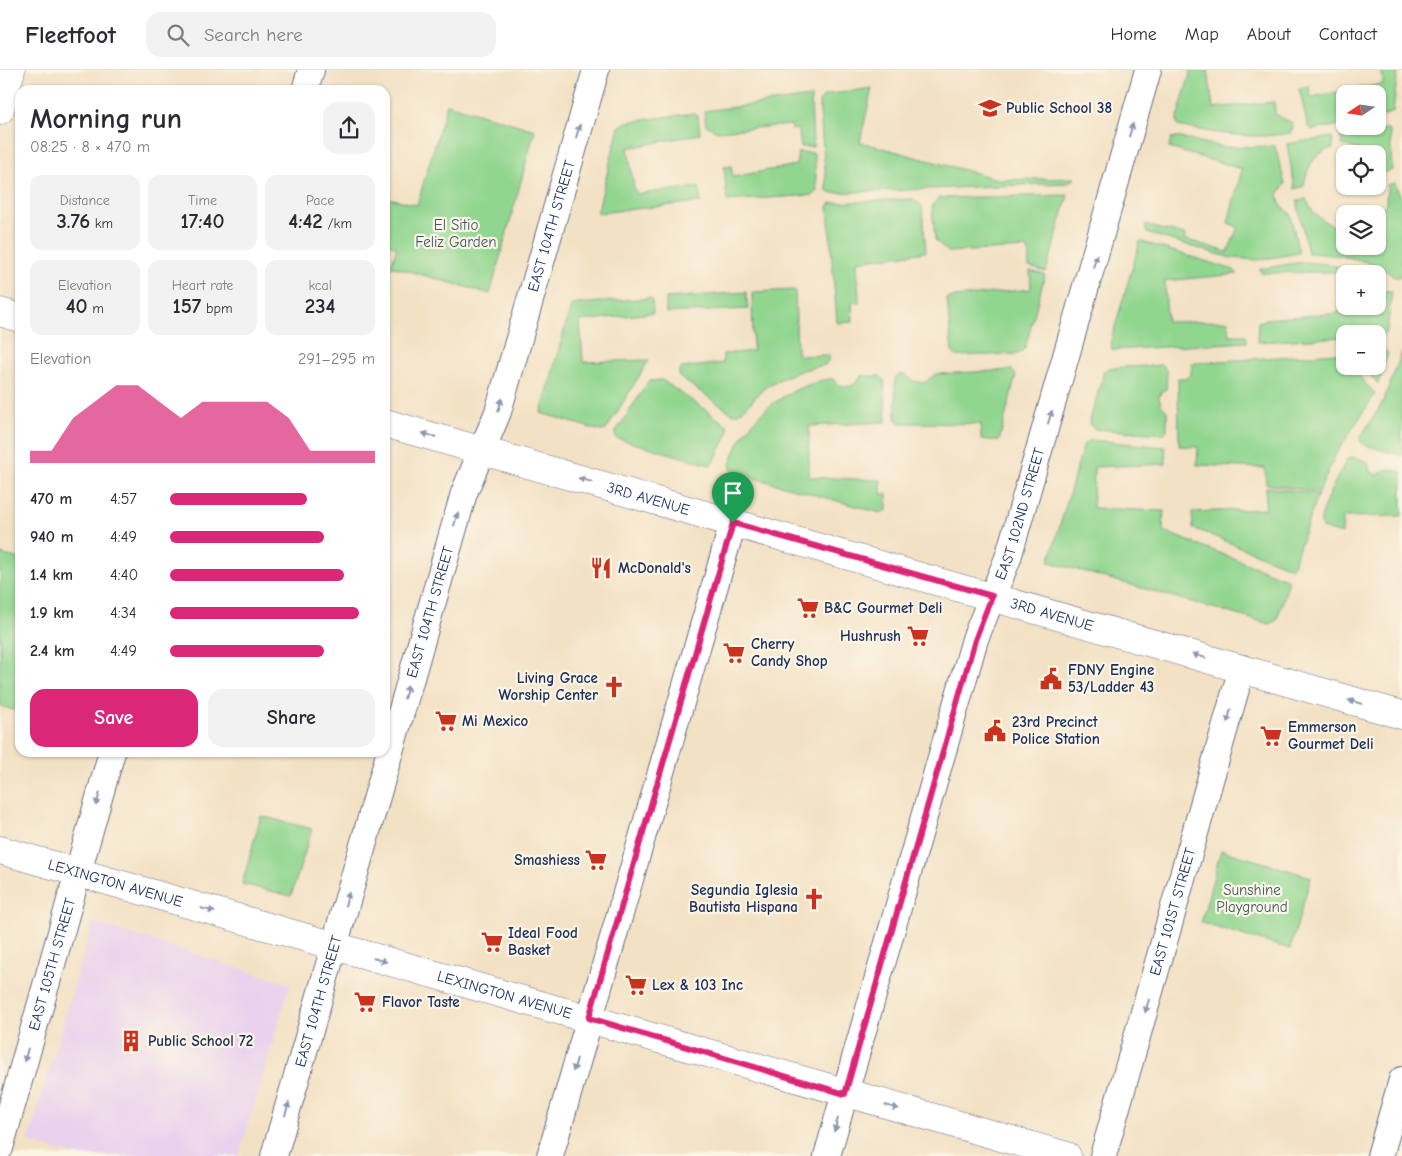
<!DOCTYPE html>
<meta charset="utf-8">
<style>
:root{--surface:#fff;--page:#f2f2f3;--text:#2b2b33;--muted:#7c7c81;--line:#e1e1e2;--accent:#db2777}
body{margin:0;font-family:"Comic Neue",sans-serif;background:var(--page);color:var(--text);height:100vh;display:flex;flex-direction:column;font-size:19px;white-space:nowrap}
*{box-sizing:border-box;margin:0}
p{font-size:16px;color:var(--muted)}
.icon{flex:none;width:28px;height:28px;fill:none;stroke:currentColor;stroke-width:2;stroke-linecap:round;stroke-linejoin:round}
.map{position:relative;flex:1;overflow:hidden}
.drawer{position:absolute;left:15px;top:15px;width:375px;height:672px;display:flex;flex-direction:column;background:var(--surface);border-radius:15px;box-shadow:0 1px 4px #0004}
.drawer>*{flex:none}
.needle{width:32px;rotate:257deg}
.buttons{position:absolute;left:1336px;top:15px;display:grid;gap:10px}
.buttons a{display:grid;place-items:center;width:50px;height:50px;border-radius:10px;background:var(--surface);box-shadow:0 1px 4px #0004;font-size:25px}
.pin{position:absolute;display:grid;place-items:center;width:42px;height:42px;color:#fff;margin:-51px -21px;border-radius:50% 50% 50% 0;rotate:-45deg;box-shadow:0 0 5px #0007}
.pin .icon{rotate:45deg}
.round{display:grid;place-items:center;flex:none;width:52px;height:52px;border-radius:15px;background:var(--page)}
.overview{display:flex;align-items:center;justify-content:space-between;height:85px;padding:0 15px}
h1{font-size:28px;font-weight:800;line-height:38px}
.metrics{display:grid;grid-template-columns:repeat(3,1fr);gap:8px;height:85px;padding:5px 15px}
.metrics div{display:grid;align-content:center;border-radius:12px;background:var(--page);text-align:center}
.metrics b{font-size:21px;font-weight:800}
.metrics small{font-size:14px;font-weight:400}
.metrics p{font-size:14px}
.chart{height:140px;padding:10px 15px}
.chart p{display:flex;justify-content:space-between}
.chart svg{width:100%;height:90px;margin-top:5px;fill:var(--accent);opacity:.7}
.cta{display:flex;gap:10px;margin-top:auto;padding:10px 15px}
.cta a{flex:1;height:58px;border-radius:15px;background:var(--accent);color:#fff;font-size:20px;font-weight:800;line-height:58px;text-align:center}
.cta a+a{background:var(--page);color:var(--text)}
ul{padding:0 15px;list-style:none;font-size:16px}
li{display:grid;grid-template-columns:80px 60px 1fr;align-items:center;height:38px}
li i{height:12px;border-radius:6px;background:var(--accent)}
header{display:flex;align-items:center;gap:30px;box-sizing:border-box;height:70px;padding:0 25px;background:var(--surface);border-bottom:1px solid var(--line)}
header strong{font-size:24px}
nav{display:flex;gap:28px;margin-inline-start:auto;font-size:18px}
.search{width:350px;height:45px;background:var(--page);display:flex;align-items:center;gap:12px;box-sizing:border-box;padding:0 18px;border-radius:15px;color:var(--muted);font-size:19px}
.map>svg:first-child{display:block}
.built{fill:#e9d2ed}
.green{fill:#91d68f;stroke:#568276}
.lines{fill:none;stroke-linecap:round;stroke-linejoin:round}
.minor-casing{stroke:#676d82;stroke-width:28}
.secondary-casing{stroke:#676d82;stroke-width:29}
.primary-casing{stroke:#676d82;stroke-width:29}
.minor{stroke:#fff;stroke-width:26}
.secondary{stroke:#fff;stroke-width:28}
.primary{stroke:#fff;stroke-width:28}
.oneway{fill:#8d97ae}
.route-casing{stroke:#fff;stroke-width:10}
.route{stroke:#db2777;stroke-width:6}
.labels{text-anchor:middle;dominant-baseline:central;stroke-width:4.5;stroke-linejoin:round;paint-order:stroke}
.poi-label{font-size:15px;font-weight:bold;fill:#1b2f5e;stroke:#fcf5e5;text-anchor:start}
.park-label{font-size:15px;fill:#38596a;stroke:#fcf5e5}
.street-label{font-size:15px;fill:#1b2f5e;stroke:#fcf5e5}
</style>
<header>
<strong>Fleetfoot</strong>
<div class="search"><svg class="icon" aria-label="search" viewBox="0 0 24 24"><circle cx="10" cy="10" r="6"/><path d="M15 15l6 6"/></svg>Search here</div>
<nav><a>Home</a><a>Map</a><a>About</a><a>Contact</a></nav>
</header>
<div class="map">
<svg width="1402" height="1086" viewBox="0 0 1402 1086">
<rect width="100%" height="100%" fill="#fcf5e5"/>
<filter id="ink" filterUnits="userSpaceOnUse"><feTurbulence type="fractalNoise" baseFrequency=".02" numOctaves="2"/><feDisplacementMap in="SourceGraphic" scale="10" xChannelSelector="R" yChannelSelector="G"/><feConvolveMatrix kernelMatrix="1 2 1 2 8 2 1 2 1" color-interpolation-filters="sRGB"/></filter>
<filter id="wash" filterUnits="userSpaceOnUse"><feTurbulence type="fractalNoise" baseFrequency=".0096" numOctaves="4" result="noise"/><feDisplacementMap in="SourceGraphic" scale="20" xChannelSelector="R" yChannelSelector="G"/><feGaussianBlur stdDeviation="1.12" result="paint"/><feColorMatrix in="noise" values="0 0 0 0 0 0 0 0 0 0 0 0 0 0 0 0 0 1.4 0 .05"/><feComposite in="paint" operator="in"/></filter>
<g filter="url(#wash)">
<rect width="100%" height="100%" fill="#f3e1c4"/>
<path class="built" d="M 93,852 L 290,914 L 239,1086 L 77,1086 L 28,1072 Z"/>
<path class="green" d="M 1191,0 L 1208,0 L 1213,38 L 1274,32 L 1275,44 L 1292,53 L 1293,58 L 1290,63 C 1252,70 1216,63 1178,56 L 1177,49 Z
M 1382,0 L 1398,0 L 1393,42 L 1378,48 L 1378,24 L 1345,24 L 1345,54 L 1312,60 L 1308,57 L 1299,18 L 1309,16 L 1311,27 L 1383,14 Z
M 872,18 L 860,72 L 1001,110 L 1075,108 L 1068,113 L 833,123 L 827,121 L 819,32 L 825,25 Z
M 811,27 L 813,77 L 801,77 L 798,59 L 792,60 L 791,55 L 717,61 L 706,55 L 704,41 Z
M 447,34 L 535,60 L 490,224 L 391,196 L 397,177 L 385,173 L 385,127 L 417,135 Z
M 694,43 L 698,45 L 700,64 L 628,78 L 634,118 L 637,124 L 699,117 L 701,132 L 597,143 L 619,57 L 627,52 Z
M 1387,59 L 1390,63 L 1392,100 L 1382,103 L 1378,93 L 1378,84 C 1365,84 1355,77 1342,75 L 1341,66 Z
M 1176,67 L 1224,77 L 1275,76 L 1285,114 L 1278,124 L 1280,134 L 1290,143 L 1299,183 L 1259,190 L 1231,188 L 1147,163 L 1145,155 L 1185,165 L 1184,169 L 1228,182 L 1238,157 L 1228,153 L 1242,99 L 1169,78 L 1171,68 Z
M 1332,67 L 1333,78 C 1314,83 1307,97 1304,116 L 1295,119 L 1287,74 Z
M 798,82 L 814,83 L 817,121 L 813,125 L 727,131 L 724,97 L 731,96 L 733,107 L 796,95 Z
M 1395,113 L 1402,130 L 1402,203 L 1399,207 L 1395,207 C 1371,188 1338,185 1308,183 L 1297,131 L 1306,129 C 1312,144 1328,158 1345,157 L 1345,176 L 1378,176 L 1378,144 L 1376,144 L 1386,134 L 1387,115 Z
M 1068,125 L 1046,202 L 1029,197 L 1028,178 L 948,182 L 935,170 L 932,135 L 939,128 Z
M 913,129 L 922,136 L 926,182 L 857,191 L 859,232 L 852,233 L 853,252 L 837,253 L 828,137 L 831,133 Z
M 1140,171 L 1234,200 L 1238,204 L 1165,211 L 1167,252 L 1228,251 L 1230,265 L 1246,265 L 1247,272 L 1113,280 L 1110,274 Z
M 1302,192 L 1327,194 L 1365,204 L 1345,204 L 1345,218 L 1338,219 L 1337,202 L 1261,203 L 1260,199 Z
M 1030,201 L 1045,205 L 1025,278 L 1019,284 L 956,286 L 952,282 L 947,228 L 1031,219 Z
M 795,220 L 797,282 L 800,286 L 829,285 L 830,288 L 825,295 C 803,299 785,305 766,317 C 755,325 746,343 733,344 L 679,307 L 679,300 L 682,298 L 723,293 L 723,284 L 753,281 L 752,222 Z
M 1338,221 L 1345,221 L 1345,236 L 1378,236 L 1378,221 L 1392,221 L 1387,260 L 1384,265 L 1345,264 L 1345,267 L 1257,272 L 1258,252 L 1267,249 L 1339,243 Z
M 746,222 L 748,239 L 666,243 L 666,228 Z
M 650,228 L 652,231 L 653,243 L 580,251 L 583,292 L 649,290 L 606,360 L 601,361 L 541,343 L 571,236 L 575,234 Z
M 1380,279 L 1384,279 L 1388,283 L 1378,314 L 1363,296 L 1378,296 Z
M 1402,282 L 1402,386 L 1362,374 L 1360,368 L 1383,332 Z
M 1337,283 L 1345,292 L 1345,296 L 1350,296 L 1375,324 L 1336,384 L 1319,422 L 1266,414 L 1265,398 L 1197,395 L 1198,377 L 1179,376 L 1178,308 L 1187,308 L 1191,304 L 1192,293 Z
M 1162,295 L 1167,301 L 1166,319 L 1161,322 L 1159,327 L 1161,335 L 1167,341 L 1167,360 L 1163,364 L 1094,359 L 1089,354 L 1104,301 L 1109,298 Z
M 1012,300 L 1016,305 L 999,371 L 981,369 L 981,354 L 900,353 L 896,350 L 895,309 L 898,305 L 906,305 L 913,311 L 924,313 L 936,304 Z
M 861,306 L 880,306 L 884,310 L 886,352 L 809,356 L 809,407 L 881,410 L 881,424 L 887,424 L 887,440 L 881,443 L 733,402 L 730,395 C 741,358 768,331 803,317 C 813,313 822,309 833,309 C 843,320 854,319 861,306 Z
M 662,310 L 727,355 L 729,361 L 714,392 L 710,395 L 616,368 L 615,363 L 649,311 Z
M 1091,370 L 1165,377 L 1166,394 L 1094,397 L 1093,438 L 1164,441 L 1163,461 L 1289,510 L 1277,550 L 1270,554 L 1049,492 L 1084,374 Z
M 1354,387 L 1368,392 L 1370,402 L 1378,405 L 1386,399 L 1402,402 L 1402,446 L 1343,447 L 1342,464 L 1322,458 C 1316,442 1340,404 1347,389 Z
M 1266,417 L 1318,424 L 1292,498 L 1193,458 L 1192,442 L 1265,439 Z
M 0,484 L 20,489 L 20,642 L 0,636 Z
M 261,746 L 312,759 L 291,826 L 242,814 Z
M 1221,780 L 1311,807 L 1290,879 L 1201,853 Z"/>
</g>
<g filter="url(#ink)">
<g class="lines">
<g class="minor-casing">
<g id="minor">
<path d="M 305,20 L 311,0"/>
<path id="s1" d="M 0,1078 L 112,682"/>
<path id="s2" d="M 274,1086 L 464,423 L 498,342 L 596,0"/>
<path d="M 550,1086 L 733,453"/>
<path id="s3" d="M 827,1086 L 975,569 L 1008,488 L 1148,0"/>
<path id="s4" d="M 1103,1086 L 1242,598"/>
<path d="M 1380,1086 L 1402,1010"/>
</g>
</g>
<g class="secondary-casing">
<g id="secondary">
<path d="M 0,40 L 11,0"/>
<path id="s5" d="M 0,780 L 1067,1086"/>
</g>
</g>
<g class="primary-casing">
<g id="primary">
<path d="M 0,242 L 20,248"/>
<path id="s6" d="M 385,353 L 1402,645"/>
</g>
</g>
<use href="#minor" class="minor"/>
<use href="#secondary" class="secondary"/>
<use href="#primary" class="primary"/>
</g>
<defs><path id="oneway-solid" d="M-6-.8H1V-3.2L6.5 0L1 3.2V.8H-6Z" transform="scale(1.25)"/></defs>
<g class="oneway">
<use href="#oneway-solid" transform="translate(1131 60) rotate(-74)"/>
<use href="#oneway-solid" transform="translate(578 61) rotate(-74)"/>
<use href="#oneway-solid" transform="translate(1095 191) rotate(-74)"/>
<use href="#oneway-solid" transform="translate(500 335) rotate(-73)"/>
<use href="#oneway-solid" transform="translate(1050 347) rotate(-73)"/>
<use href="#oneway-solid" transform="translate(429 365) rotate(-164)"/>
<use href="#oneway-solid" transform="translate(585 410) rotate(-164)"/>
<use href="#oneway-solid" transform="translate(456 449) rotate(-74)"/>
<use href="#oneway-solid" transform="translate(1199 586) rotate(-164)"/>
<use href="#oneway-solid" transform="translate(406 622) rotate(-74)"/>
<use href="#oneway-solid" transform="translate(1355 632) rotate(-164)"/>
<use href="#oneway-solid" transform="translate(1229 646) rotate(105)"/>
<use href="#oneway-solid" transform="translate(98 729) rotate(106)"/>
<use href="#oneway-solid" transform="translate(347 829) rotate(-74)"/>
<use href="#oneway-solid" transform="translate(208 840) rotate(16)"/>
<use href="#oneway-solid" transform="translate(380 890) rotate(16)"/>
<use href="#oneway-solid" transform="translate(1147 936) rotate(106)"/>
<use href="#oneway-solid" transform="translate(26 985) rotate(106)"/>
<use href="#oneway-solid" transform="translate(575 995) rotate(106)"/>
<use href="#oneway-solid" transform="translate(892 1037) rotate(15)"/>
<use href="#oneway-solid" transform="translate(287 1039) rotate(-74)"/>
<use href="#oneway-solid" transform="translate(836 1055) rotate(106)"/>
</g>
</g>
<g class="lines" filter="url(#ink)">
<g class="route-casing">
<path id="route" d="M 733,453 L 992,526 L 975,570 L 845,1024 L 589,948 Z"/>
</g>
<use href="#route" class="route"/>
</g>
<defs>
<g id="school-bare" transform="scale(1.725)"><path d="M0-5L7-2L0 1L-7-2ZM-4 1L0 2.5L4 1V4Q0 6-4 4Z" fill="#c8321e" stroke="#fcf5e5" stroke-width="2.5" paint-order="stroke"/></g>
<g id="restaurant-bare" transform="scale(1.725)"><path d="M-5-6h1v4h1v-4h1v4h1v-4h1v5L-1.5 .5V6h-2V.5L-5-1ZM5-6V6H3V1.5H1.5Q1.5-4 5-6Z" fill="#c8321e" stroke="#fcf5e5" stroke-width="2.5" paint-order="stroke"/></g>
<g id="supermarket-bare" transform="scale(1.725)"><path d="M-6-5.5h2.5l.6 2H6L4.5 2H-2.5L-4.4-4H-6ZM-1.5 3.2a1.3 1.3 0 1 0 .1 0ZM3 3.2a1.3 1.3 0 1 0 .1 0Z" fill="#c8321e" stroke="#fcf5e5" stroke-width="2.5" paint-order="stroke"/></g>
<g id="civic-bare" transform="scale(1.725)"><path d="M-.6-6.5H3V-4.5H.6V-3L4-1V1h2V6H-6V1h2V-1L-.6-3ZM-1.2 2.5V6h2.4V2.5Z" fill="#c8321e" stroke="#fcf5e5" stroke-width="2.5" paint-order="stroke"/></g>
<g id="church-bare" transform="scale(1.725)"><path d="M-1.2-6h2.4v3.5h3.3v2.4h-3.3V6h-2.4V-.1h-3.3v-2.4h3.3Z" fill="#c8321e" stroke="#fcf5e5" stroke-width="2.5" paint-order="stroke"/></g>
<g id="building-bare" transform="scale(1.725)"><path d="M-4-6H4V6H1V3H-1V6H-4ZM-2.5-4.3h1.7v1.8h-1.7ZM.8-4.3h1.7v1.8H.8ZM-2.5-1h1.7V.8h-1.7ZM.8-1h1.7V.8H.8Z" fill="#c8321e" stroke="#fcf5e5" stroke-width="2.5" paint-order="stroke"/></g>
</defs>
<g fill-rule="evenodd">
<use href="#school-bare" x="990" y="38"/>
<use href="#restaurant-bare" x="601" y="498"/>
<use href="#supermarket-bare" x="808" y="538"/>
<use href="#supermarket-bare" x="918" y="566"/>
<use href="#supermarket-bare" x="734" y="583"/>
<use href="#civic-bare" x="1051" y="609"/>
<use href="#church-bare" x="614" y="617"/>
<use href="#supermarket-bare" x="446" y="651"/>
<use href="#civic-bare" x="995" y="661"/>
<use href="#supermarket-bare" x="1271" y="666"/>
<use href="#supermarket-bare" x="596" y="790"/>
<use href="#church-bare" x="814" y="829"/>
<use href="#supermarket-bare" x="492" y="872"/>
<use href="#supermarket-bare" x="636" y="915"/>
<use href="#supermarket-bare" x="365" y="932"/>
<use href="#building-bare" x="131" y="971"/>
</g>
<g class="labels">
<g class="poi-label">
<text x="1006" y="38">Public School 38</text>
<text x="618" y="498">McDonald's</text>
<text x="824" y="538">B&amp;C Gourmet Deli</text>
<text x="901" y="566" text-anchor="end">Hushrush</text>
<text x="751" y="574">Cherry<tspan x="751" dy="17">Candy Shop</tspan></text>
<text x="1068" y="600">FDNY Engine<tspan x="1068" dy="17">53/Ladder 43</tspan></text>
<text x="598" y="608" text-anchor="end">Living Grace<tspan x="598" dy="17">Worship Center</tspan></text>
<text x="462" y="651">Mi Mexico</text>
<text x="1012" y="652">23rd Precinct<tspan x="1012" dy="17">Police Station</tspan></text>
<text x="1288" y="657">Emmerson<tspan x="1288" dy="17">Gourmet Deli</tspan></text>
<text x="580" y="790" text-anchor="end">Smashiess</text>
<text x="798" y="820" text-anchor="end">Segundia Iglesia<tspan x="798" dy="17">Bautista Hispana</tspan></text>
<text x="508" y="863">Ideal Food<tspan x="508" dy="17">Basket</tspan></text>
<text x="652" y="915">Lex &amp; 103 Inc</text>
<text x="382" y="932">Flavor Taste</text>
<text x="148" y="971">Public School 72</text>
</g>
<g class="park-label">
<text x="456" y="155">El Sitio<tspan x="456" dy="17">Feliz Garden</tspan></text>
<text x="1252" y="820">Sunshine<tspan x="1252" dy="17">Playground</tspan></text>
</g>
<g class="street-label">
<text stroke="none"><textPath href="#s2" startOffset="971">EAST 104TH STREET</textPath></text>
<text stroke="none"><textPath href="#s6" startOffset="274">3RD AVENUE</textPath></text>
<text stroke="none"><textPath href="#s3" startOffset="671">EAST 102ND STREET</textPath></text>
<text stroke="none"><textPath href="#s2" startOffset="566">EAST 104TH STREET</textPath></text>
<text stroke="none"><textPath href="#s6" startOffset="694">3RD AVENUE</textPath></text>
<text stroke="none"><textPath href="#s5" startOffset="120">LEXINGTON AVENUE</textPath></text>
<text stroke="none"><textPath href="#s4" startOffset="254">EAST 101ST STREET</textPath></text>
<text stroke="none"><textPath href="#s1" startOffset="191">EAST 105TH STREET</textPath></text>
<text stroke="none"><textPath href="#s5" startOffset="525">LEXINGTON AVENUE</textPath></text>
<text stroke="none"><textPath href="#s2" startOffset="161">EAST 104TH STREET</textPath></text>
</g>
</g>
</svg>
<div class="buttons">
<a><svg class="needle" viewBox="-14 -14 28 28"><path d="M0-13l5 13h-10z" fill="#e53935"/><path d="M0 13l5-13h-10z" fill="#7c7c81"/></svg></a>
<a><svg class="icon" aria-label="locate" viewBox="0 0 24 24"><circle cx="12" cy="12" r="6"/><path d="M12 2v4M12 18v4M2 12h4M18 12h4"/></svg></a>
<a><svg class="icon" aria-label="layers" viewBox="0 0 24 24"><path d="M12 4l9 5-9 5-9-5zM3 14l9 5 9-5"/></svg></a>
<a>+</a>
<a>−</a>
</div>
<div class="pin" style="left:733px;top:453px;background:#1e9e55"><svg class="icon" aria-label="arrive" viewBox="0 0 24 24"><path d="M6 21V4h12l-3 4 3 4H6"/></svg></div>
<section class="drawer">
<div class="overview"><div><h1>Morning run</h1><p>08:25 · 8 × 470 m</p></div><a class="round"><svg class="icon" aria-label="share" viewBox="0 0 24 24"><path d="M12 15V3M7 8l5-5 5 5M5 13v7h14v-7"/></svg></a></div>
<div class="metrics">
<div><p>Distance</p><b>3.76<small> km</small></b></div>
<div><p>Time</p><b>17:40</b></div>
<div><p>Pace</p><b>4:42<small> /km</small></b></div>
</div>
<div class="metrics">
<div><p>Elevation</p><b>40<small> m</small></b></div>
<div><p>Heart rate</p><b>157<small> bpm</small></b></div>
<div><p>kcal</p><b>234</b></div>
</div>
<div class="chart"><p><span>Elevation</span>291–295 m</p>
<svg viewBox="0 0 160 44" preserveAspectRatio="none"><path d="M0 44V38L10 38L20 22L30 14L40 6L50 6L60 14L70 22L80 14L90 14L100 14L110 14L120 22L130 38L140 38L150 38L160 38V44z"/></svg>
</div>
<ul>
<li><b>470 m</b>4:57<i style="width:67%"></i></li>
<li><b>940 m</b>4:49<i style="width:75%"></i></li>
<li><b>1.4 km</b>4:40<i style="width:85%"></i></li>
<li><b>1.9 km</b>4:34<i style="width:92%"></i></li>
<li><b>2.4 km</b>4:49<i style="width:75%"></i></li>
</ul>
<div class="cta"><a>Save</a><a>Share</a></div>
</section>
</div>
